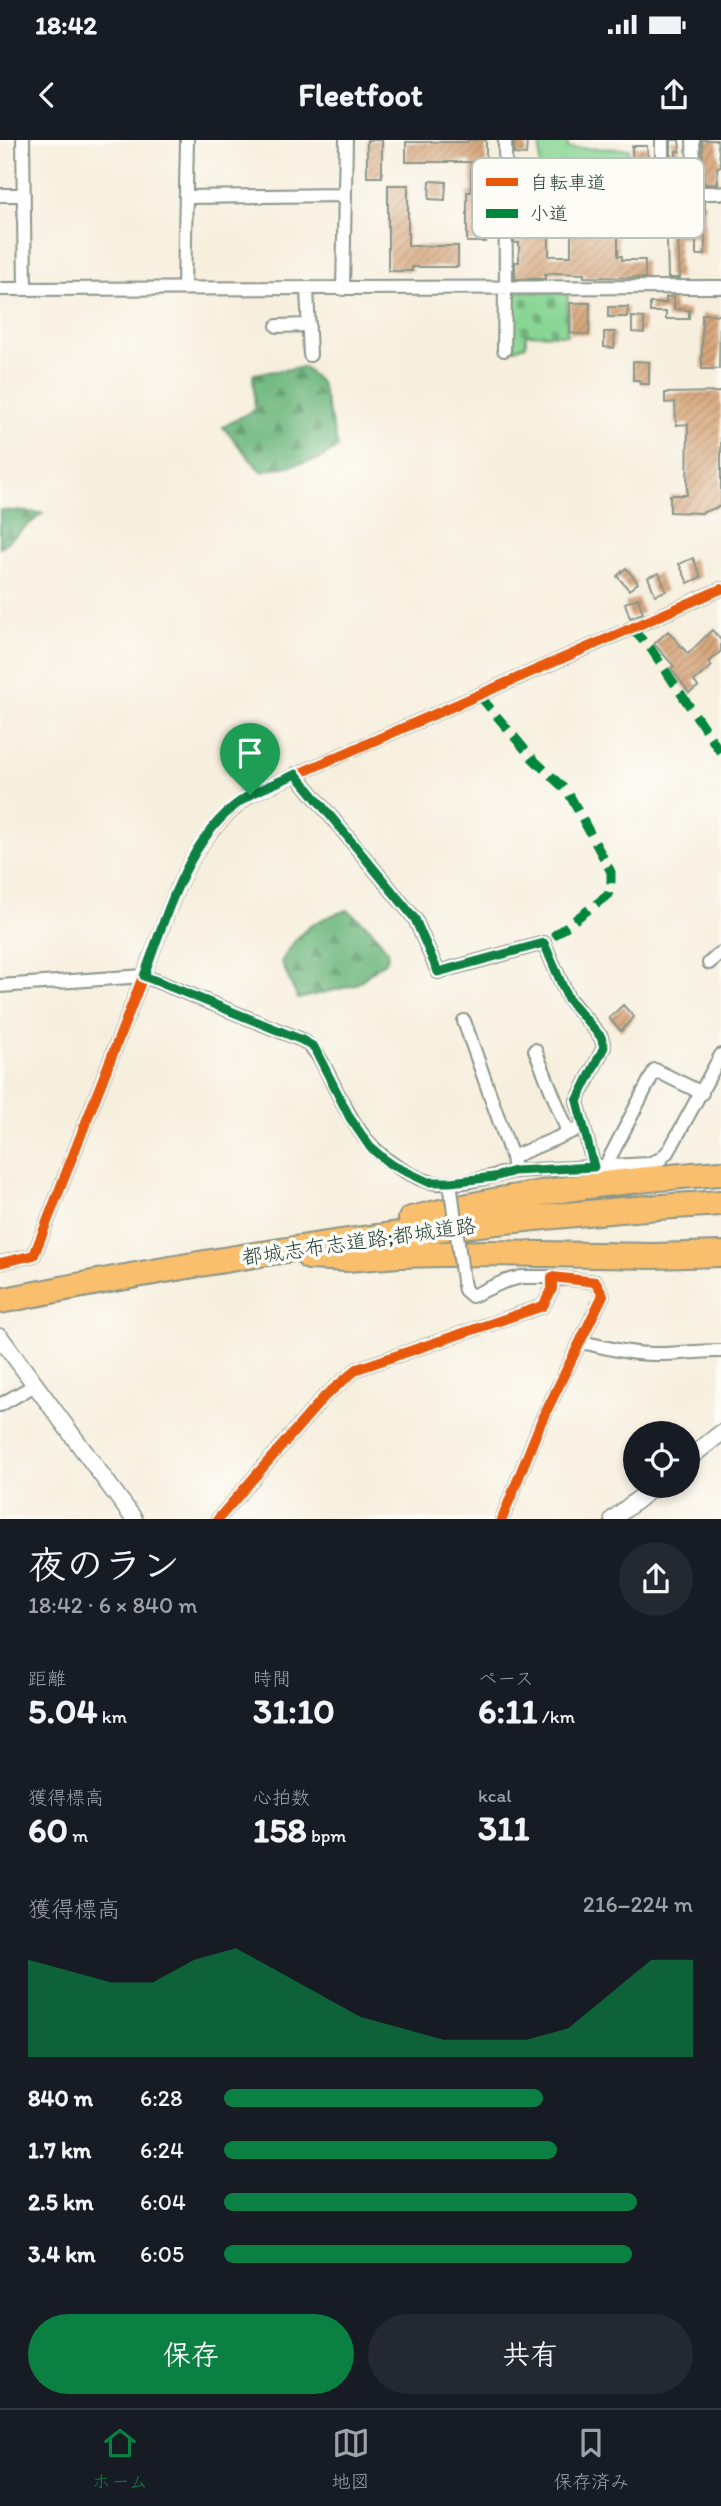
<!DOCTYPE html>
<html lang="ja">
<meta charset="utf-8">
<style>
:root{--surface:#171b24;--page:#242831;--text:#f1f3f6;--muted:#9ea1a6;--line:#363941;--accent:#0b8043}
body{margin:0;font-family:Itim,"Klee One",sans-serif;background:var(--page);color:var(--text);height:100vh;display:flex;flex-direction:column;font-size:26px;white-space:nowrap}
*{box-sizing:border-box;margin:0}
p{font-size:23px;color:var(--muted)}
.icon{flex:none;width:38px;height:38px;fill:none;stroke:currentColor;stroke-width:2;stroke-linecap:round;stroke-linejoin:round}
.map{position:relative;height:1379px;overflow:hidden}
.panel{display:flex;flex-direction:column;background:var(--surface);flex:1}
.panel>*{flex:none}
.controls{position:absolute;left:623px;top:1281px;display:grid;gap:14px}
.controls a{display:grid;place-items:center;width:77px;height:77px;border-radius:50%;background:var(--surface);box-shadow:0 4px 10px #0003;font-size:35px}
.pin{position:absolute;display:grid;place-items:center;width:60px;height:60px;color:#fff;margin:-72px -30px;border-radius:50% 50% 50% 0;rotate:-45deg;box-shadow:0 0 7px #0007}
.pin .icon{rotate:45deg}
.round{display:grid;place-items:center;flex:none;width:74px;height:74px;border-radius:37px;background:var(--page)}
.head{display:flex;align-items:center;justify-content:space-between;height:119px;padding:0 28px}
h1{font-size:38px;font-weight:700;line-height:52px}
.stats{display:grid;grid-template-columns:repeat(3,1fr);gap:10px;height:119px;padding:7px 28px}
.stats div{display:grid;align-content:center}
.stats b{font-size:35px;font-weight:700}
.stats small{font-size:19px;font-weight:400}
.stats p{font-size:19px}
.chart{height:196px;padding:14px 28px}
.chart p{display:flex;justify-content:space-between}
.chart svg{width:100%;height:126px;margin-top:7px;fill:var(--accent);opacity:.7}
.primary-button{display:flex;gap:14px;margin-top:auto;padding:14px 28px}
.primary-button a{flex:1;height:80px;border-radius:42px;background:var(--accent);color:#fff;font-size:28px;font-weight:700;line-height:80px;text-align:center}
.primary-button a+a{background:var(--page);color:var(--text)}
ul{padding:0 28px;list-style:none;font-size:23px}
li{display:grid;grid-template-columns:112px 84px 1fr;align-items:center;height:52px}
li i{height:18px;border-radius:9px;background:var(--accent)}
.status{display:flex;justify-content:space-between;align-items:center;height:49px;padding:0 35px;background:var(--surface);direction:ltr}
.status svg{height:19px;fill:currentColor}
header{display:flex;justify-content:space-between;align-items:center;height:91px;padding:0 28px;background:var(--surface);font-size:32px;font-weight:700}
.tabs{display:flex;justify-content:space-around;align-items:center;height:98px;border-top:2px solid var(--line);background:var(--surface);font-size:19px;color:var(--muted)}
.tabs a{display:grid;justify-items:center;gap:4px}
.tabs .selected{color:var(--accent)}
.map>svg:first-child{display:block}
.forest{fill:url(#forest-firs);stroke:#467a59;stroke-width:2}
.cemetery{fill:url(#cemetery-stones);stroke:#548a64;stroke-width:2}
.park{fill:#89d694;stroke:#548a64;stroke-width:2}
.building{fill:url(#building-hatch);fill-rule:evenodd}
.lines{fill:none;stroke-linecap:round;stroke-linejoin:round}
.minor-casing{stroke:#8b9689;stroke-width:16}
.tertiary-casing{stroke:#8b9689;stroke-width:19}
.motorway-casing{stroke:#8b9689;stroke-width:28}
.minor{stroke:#fff;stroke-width:12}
.tertiary{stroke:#fff;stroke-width:16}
.motorway{stroke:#f9bf6c;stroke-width:24}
.minor-bridge-casing{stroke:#8b9689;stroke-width:16;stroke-linecap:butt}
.minor-bridge{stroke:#fff;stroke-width:12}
.quiet{stroke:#00873e;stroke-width:9;stroke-dasharray:18 9;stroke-linecap:butt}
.cycleway-casing{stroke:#fdfcf7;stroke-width:15}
.cycleway{stroke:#e8590c;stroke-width:10}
.route-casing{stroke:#fff;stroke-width:14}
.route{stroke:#0b8043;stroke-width:9}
.labels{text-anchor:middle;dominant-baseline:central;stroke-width:7;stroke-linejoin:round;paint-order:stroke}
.street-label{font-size:21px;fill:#1f3d34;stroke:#fdfcf7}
.key{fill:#fdfcf7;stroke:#bac3bc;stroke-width:2}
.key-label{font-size:19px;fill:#1f3d34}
</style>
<div class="status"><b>18:42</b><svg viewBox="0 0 49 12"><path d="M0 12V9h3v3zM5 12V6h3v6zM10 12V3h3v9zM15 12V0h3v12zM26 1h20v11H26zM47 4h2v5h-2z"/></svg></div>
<header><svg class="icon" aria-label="back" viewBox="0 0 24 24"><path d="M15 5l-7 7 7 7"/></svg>Fleetfoot<svg class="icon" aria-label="share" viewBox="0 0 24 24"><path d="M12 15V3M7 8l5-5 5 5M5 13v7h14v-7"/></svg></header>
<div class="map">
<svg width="721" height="1379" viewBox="0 0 721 1379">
<defs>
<pattern id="forest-firs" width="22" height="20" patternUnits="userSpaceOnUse" patternTransform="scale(1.75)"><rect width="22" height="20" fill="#6eb77e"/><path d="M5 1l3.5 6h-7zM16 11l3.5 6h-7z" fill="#5a9668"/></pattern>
<pattern id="cemetery-stones" width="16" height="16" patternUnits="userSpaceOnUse" patternTransform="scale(1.75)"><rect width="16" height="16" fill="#89d694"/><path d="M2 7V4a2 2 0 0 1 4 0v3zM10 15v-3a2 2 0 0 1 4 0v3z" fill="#6faf7a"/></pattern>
<pattern id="building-hatch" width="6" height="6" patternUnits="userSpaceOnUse" patternTransform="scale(1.75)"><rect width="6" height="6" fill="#d7a67b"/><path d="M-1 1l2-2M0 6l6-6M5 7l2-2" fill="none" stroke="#ae8866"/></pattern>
</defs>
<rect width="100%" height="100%" fill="#fdfcf7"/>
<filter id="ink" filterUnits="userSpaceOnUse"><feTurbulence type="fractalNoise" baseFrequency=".0143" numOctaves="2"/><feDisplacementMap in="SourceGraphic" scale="14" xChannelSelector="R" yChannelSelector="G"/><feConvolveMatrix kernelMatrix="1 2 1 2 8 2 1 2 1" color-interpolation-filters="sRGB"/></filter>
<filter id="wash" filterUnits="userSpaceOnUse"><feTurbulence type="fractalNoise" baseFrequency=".00686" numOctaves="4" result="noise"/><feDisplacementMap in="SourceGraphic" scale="28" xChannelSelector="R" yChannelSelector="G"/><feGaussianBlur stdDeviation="1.57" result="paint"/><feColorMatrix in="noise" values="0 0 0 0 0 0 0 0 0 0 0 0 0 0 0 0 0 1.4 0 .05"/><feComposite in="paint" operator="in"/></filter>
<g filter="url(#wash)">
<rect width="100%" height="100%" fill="#f7efde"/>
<path class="forest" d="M 304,227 L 321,243 L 338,307 L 320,319 L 261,332 L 223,287 L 255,269 L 253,234 Z
M 0,370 L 43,373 L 0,408 Z
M 348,770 L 370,788 L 388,811 L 387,820 L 355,845 L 298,859 L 281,822 C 300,789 313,780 348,770 Z"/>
<path class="cemetery" d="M 509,151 L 568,153 L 567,195 L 526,194 L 526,205 L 508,211 Z"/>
<path class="park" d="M 540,0 L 567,0 L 568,8 L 629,9 L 629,52 L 539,51 Z"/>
<g id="blocks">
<path class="building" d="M 367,0 L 382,0 L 382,37 L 367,37 Z
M 468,0 L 486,0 L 486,28 L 492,28 L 492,55 L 486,55 L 486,102 L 467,102 L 467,52 L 471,52 L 471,22 L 406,22 L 406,2 L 468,2 Z
M 514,0 L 527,0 L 526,15 L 514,14 Z
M 671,0 L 679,0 L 680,11 L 676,11 L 677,34 L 680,34 L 680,45 L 671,45 Z
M 702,0 L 717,0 L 721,26 L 717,27 L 718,44 L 704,44 Z
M 632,6 L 647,6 L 650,48 L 633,48 Z
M 430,41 L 446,42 L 445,60 L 429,59 Z
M 388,45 L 408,45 L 408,106 L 458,106 L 458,127 L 412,127 L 412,131 L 388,131 Z
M 676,62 L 676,74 L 696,74 L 696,62 L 705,62 L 705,115 L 696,115 L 696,97 L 678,97 L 680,138 L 668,138 L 666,63 Z
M 514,67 L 519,67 L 519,81 L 539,81 L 539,78 L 547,78 L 547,71 L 584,69 L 584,72 L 613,72 L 613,96 L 618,96 L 618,116 L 622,116 L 622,120 L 645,120 L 645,138 L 584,137 L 584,134 L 554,133 L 545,134 L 545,139 L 515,139 L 515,122 L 519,122 L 519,103 L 514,103 ZM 549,88 L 571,88 L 571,116 L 549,116 Z
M 666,157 L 674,157 L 674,169 L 689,170 L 689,179 L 666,179 L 666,172 L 650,172 L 650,163 L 666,163 Z
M 570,163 L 590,163 L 589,195 L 570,193 Z
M 608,167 L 628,167 L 627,177 L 608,177 Z
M 702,174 L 720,175 L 719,229 L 702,229 Z
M 632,177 L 644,178 L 644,193 L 632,192 Z
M 604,192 L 615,192 L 614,208 L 604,207 Z
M 633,221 L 649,222 L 649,244 L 640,244 L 639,240 L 633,240 Z
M 721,252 L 721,366 L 701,373 L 670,372 L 670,355 L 687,355 L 688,284 L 676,285 L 675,262 L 665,263 L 665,253 Z
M 693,418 L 701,437 L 688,443 L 679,424 Z
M 626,428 L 638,443 L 629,450 L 617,436 Z
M 659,433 L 666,451 L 655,455 L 648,437 Z
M 638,458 L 643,473 L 630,478 L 625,463 Z
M 712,490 L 721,500 L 721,511 L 709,522 L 712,526 L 694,541 L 698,547 L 689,553 L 671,528 L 674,526 L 654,504 L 668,491 L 688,514 Z
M 623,865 L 634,877 L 621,891 L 609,878 Z"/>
</g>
</g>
<g filter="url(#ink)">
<use href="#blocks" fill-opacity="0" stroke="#8b9689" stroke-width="2"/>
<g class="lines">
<g class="minor-casing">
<path id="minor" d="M 23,0 L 25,149
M 505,0 L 506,149
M 662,0 L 662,54 L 695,53 L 693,0
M 695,53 L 721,53
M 0,55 L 24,55
M 186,57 L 345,55
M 184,148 L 187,0
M 0,149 L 721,147
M 307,149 L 310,215
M 343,149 L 346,0
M 277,186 L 309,185
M 504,210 L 505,149
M 296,634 L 415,779 L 438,832 L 544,803 L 568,858 L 601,897 L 604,907 L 577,961 L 594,1027
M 709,823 L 721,813
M 0,846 L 144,836 L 302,900 C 320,911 327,933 337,952 C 356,989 372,1015 410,1034 C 416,1036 423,1041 430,1042 C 454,1047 491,1037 514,1031 L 512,1017 L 583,987
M 464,881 L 512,1017
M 535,910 L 568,992
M 605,1027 L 655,930 L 702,953
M 514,1031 L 648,1024 L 661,1019 L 670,1009 L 721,915
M 0,1123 L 34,1115 L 178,747 C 196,707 216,682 250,655 L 721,449
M 463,1141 L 465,1150 L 472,1156 L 503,1142 L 521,1137 L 552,1137
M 581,1202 C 605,1207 628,1214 653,1214 C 676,1215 698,1210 721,1211
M 0,1265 L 35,1245
M 218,1379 L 324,1257 L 357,1229 L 543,1166 L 552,1149 L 552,1137 L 596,1142 L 603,1155 L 541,1282 L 502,1379"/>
</g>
<g class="tertiary-casing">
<path id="tertiary" d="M 0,1197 L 134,1379
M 688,1319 L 721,1293
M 613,1379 L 655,1346"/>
</g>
<g class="motorway-casing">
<path id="motorway" d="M 411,1079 C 513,1054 616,1040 721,1033
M 309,1117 L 347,1119 L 399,1115 L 488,1113 L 652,1116 L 721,1114
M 0,1161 C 238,1113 479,1077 721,1063"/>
</g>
<use href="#minor" class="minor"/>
<use href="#tertiary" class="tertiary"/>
<use href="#motorway" class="motorway"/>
<g class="minor-bridge-casing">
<path id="minor-bridge" d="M 451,1049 L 463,1141"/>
</g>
<use href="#minor-bridge" class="minor-bridge"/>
<path class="quiet" d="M 631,488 L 651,509 L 721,613
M 479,555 L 533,619 L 568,652 L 611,732 L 611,745 L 608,755 L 544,803"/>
<g class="cycleway-casing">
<path id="cycleway" d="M 0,1123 L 34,1115 L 178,747 C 196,707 216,682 250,655 L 721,449
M 218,1379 L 324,1257 L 357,1229 L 543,1166 L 552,1149 L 552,1137 L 596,1142 L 603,1155 L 541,1282 L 502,1379"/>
</g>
<use href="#cycleway" class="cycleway"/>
</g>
</g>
<g class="lines" filter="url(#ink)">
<g class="route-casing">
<path id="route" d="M 296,634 L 415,779 L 438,832 L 544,803 L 568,859 L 601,897 L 604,907 L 577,961 L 594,1027 L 514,1031 L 494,1037 L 450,1042 L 428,1042 L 390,1024 L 370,1007 L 350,978 L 314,907 L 302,900 L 144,836 C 167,774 190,688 252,654 C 266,646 282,641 296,634 Z"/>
</g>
<use href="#route" class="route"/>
</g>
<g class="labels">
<g class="street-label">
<text transform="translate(359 1101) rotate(-8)">都城志布志道路;都城道路</text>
</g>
</g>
<rect x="472" y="18" width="232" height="80" rx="10" class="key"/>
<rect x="486" y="38" width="32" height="8" fill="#e8590c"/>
<rect x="486" y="69" width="32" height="9" fill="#00873e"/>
<g class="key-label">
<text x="530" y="49">自転車道</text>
<text x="530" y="80">小道</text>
</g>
</svg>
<div class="controls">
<a><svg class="icon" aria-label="locate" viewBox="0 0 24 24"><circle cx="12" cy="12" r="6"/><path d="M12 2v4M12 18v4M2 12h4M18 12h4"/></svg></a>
</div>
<div class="pin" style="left:250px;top:655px;background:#1e9e55"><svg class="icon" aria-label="arrive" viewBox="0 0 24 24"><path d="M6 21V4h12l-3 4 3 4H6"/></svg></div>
</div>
<section class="panel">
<div class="head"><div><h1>夜のラン</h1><p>18:42 · 6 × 840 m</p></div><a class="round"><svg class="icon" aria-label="share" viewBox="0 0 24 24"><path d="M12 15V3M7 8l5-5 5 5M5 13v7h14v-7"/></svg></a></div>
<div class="stats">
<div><p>距離</p><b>5.04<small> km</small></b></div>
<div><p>時間</p><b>31:10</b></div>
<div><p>ペース</p><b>6:11<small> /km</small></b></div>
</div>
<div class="stats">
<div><p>獲得標高</p><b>60<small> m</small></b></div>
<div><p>心拍数</p><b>158<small> bpm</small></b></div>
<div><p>kcal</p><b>311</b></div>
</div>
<div class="chart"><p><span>獲得標高</span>216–224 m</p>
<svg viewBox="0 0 160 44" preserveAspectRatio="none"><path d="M0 44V10L10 14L20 18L30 18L40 10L50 6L60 14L70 22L80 30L90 34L100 38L110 38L120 38L130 34L140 22L150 10L160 10V44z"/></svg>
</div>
<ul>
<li><b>840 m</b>6:28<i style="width:68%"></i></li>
<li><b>1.7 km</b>6:24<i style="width:71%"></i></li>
<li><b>2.5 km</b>6:04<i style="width:88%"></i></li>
<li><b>3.4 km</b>6:05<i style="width:87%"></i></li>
</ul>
<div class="primary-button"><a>保存</a><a>共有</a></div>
</section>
<nav class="tabs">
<a class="selected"><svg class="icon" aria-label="home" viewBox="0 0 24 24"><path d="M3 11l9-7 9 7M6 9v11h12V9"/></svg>ホーム</a>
<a><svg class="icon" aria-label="map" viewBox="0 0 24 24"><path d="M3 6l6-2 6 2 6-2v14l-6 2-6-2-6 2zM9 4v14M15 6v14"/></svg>地図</a>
<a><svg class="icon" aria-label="saved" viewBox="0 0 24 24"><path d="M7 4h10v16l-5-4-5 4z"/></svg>保存済み</a>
</nav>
